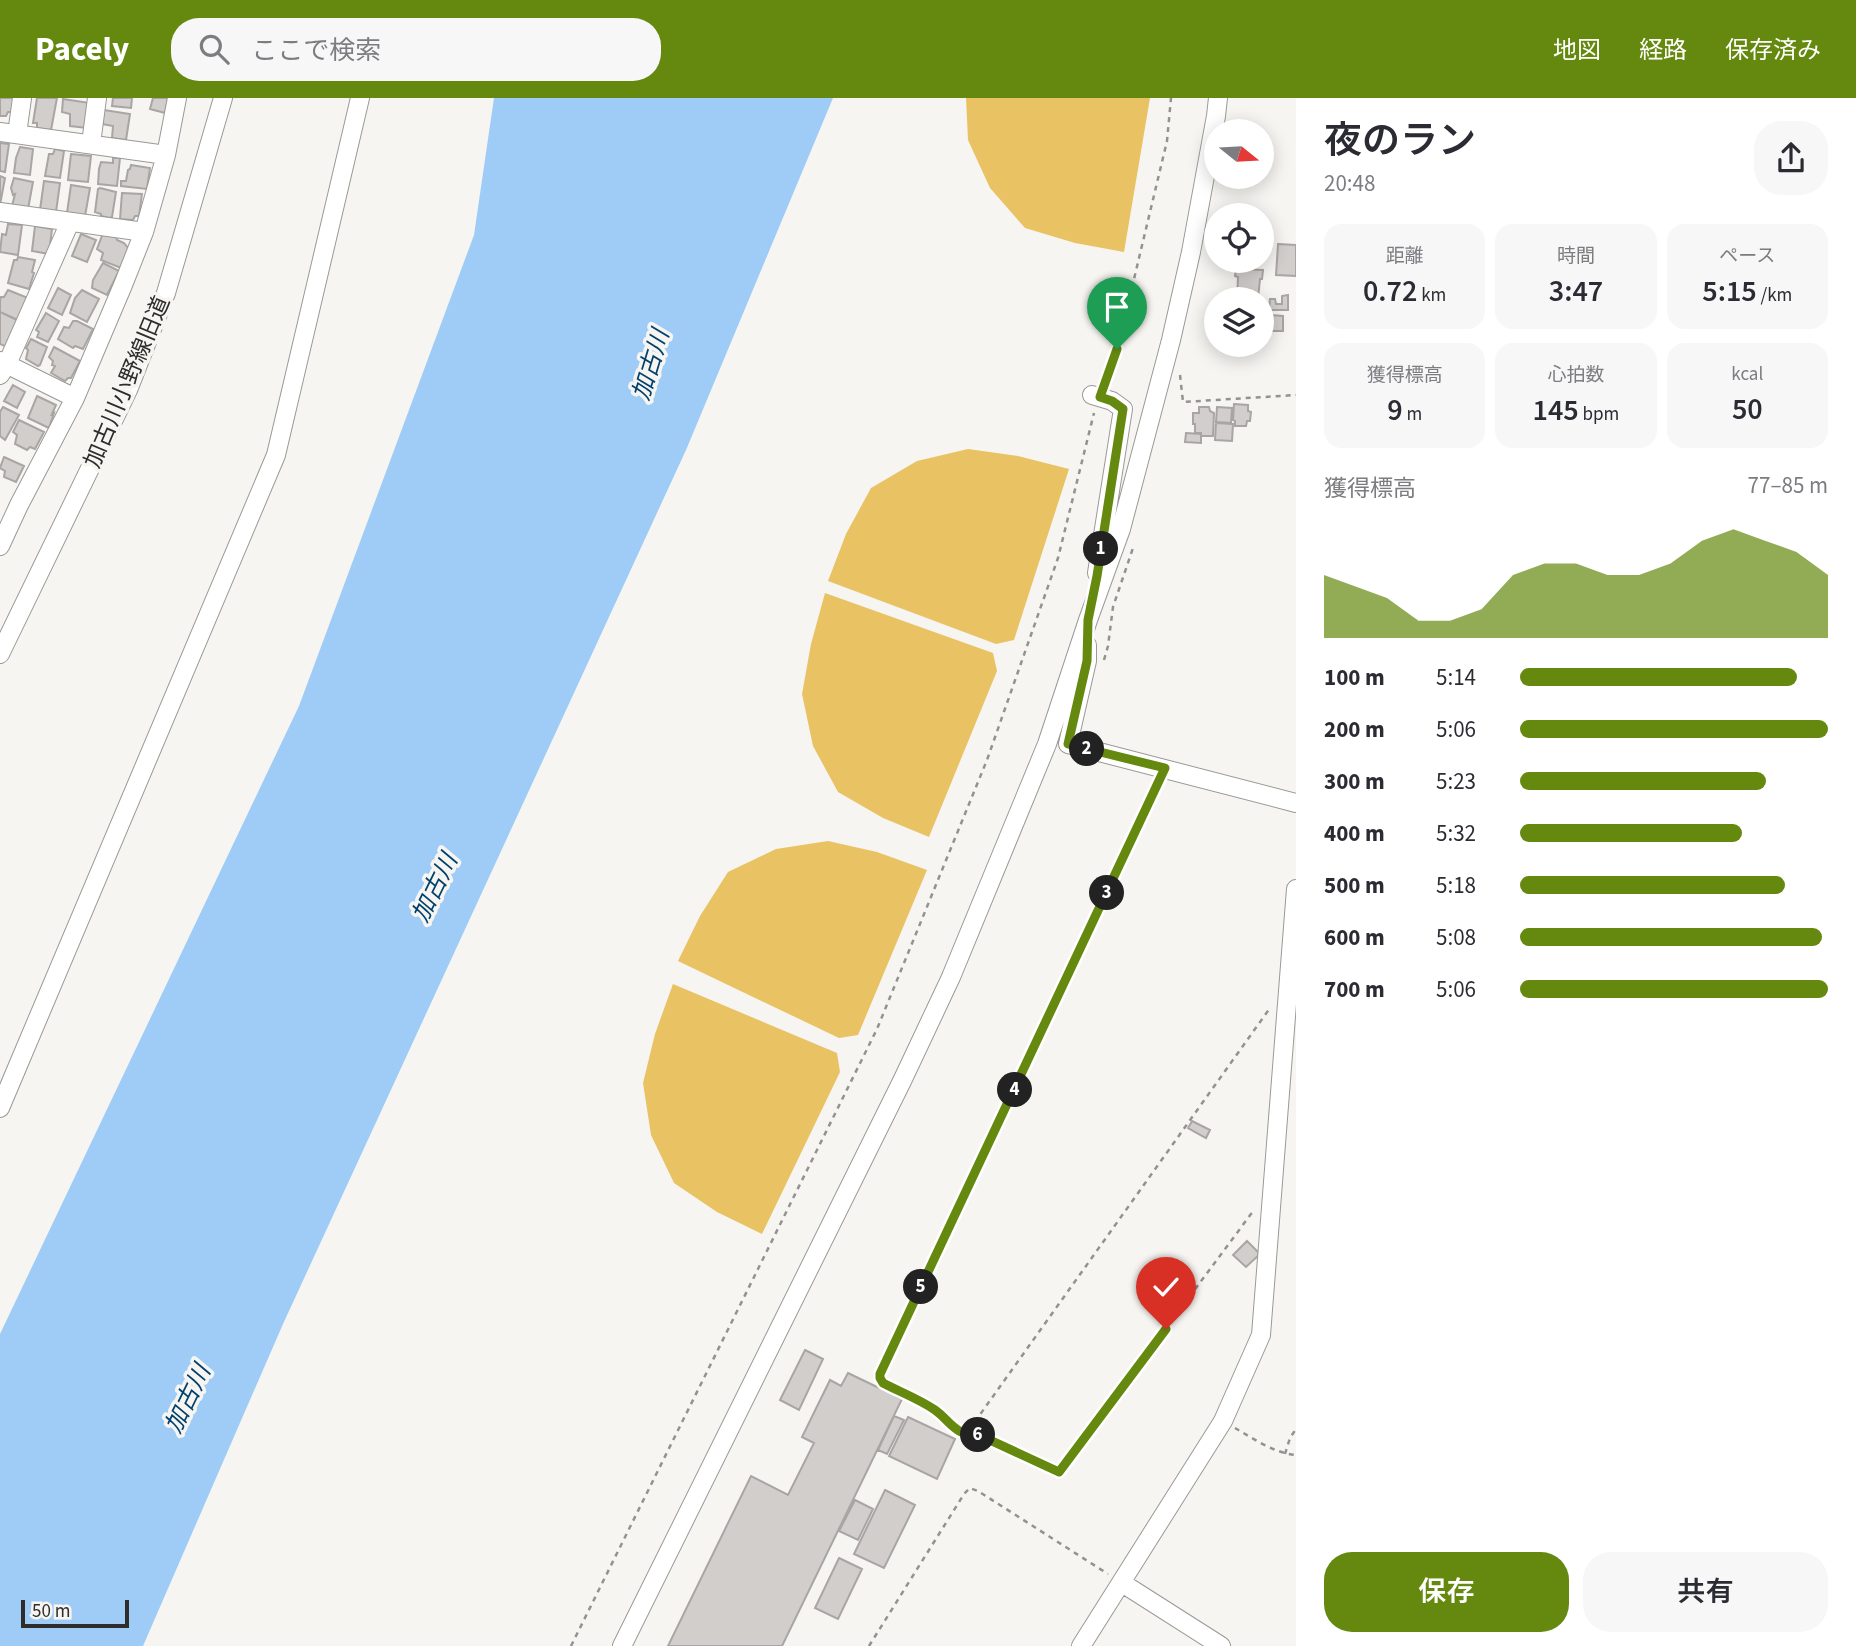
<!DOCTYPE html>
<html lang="ja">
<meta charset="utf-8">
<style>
:root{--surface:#fff;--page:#f7f7f7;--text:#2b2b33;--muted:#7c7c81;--accent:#65890f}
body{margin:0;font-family:"Source Sans 3","Noto Sans JP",sans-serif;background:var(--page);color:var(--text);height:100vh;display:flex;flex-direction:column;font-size:26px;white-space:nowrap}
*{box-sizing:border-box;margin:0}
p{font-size:23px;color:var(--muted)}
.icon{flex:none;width:38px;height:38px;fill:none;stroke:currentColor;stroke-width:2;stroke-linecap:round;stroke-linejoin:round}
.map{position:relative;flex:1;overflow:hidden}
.side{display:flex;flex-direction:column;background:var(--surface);width:560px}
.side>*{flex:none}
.needle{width:46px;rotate:108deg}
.tools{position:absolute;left:1204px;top:21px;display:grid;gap:14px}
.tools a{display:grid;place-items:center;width:70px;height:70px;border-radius:50%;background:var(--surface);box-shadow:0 4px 18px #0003;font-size:35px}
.scale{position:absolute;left:21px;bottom:18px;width:108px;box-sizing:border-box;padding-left:7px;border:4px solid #2e2d2c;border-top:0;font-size:19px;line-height:24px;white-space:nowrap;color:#2e2d2c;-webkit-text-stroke:5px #f6f5f1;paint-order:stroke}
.pin{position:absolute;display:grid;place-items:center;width:60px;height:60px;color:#fff;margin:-72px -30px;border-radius:50% 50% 50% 0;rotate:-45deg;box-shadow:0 0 7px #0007}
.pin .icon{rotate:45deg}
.km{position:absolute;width:35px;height:35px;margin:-18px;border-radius:50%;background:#222;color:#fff;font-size:19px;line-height:35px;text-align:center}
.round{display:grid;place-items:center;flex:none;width:74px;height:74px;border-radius:28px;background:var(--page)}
.overview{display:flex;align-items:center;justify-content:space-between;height:119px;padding:0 28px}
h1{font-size:38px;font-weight:600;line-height:52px}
.stats{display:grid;grid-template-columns:repeat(3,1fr);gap:10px;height:119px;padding:7px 28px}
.stats div{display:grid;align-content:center;border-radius:18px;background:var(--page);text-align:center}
.stats b{font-size:30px;font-weight:600}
.stats small{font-size:19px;font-weight:400}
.stats p{font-size:19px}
.chart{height:196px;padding:14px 28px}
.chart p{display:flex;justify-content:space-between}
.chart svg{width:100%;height:126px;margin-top:7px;fill:var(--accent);opacity:.7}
.action{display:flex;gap:14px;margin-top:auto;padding:14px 28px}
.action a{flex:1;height:80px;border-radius:28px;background:var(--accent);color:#fff;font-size:28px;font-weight:600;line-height:80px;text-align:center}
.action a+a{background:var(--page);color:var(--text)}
ul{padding:0 28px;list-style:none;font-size:23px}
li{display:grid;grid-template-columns:112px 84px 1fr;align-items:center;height:52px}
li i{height:18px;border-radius:9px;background:var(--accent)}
header{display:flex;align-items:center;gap:42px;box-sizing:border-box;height:98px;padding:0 35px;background:var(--accent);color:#fff}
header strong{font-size:33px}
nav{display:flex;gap:38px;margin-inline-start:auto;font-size:24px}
.search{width:490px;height:63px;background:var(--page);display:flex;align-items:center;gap:18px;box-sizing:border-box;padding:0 24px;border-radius:28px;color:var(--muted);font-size:26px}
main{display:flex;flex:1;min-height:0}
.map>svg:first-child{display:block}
.green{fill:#e9c264}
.water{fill:#9eccf7}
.building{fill:#d2cecc;stroke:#a9a5a4;stroke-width:2}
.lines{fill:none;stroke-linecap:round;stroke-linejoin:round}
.minor-casing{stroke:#9a9996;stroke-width:20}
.path{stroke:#939290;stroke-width:2.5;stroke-dasharray:5 5;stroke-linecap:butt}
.minor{stroke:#fff;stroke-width:18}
.route-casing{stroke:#fff;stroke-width:14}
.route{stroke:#65890f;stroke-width:9}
.labels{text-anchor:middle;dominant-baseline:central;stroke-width:7;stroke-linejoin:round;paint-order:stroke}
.street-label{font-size:23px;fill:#2e2d2c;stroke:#f6f5f1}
.water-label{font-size:24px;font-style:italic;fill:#00416d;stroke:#f6f5f1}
</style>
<header>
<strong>Pacely</strong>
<div class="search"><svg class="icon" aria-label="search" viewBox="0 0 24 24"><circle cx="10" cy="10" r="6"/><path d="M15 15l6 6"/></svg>ここで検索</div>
<nav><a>地図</a><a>経路</a><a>保存済み</a></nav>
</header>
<main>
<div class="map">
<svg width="1296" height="1548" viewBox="0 0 1296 1548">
<rect width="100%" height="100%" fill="#f6f5f1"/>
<path class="green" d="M 966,0 L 1150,0 L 1124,154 L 1075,145 L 1025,130 L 990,90 L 968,42 Z
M 968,351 L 1018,358 L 1069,371 L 1014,542 L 996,546 L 828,483 L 846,436 L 871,390 L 917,363 Z
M 825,495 L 993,555 L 997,573 L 929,739 L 883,720 L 838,694 L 813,648 L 802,596 L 811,546 Z
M 828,743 L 877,754 L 927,772 L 858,937 L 839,940 L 678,863 L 700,818 L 728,774 L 776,751 Z
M 673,886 L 837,955 L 840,974 L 762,1136 L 717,1114 L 674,1085 L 651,1037 L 643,985 L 655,936 Z"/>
<path class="water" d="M 494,0 L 833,0 L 686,352 L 283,1226 L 143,1548 L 0,1548 L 0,1236 L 299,608 L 474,137 Z"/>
<path class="building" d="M 0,0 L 17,0 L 15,14 L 8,14 L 6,18 L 0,18 Z
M 37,0 L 57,0 L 51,32 L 37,30 L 37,25 L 33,25 Z
M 113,0 L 132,0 L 131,10 L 112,8 Z
M 153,0 L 168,0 L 165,15 L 150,11 Z
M 63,1 L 90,5 L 87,30 L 70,28 L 70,16 L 62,14 Z
M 104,12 L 130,16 L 126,42 L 112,40 L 113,28 L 102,26 Z
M 0,45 L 9,46 L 5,74 L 0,73 Z
M 20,49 L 33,51 L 30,77 L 14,75 L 16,60 Z
M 55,51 L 64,53 L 60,80 L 45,78 L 49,56 L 53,56 Z
M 71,56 L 91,58 L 88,84 L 68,82 Z
M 113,60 L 120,60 L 117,88 L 98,86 L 99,71 L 101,64 L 113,65 Z
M 131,67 L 150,70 L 147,91 L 121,88 L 121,83 L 126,83 L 128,72 L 130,71 Z
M 0,78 L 5,80 L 0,107 Z
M 14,80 L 33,84 L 28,111 L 12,108 L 15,96 L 13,97 L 11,90 Z
M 44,83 L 60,85 L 56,114 L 40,112 Z
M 71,87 L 90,90 L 85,118 L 67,115 Z
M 100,90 L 116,94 L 112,119 L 110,120 L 101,118 L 101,116 L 95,114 L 98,91 Z
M 122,95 L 142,96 L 139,118 L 135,118 L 133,122 L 120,121 Z
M 8,126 L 22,127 L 18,157 L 0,154 L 2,136 L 6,137 Z
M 35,128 L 52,131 L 49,156 L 32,153 Z
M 103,135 L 116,139 L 117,142 L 124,145 L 128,150 L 121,170 L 101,162 L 103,155 L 97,151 Z
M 81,136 L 96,142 L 87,164 L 72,158 Z
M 1278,146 L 1296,147 L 1296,178 L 1276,177 Z
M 18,159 L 35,162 L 32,174 L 34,175 L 29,191 L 8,185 L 14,162 L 17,162 Z
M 103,165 L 119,173 L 107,197 L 92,190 L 93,182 Z
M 1236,171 L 1263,172 L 1262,181 L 1260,181 L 1258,201 L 1237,201 L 1238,179 L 1235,178 Z
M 58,190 L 71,197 L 62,217 L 48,210 Z
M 8,192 L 28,200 L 18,222 L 0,214 L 0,202 L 1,199 L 4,199 Z
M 82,192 L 99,201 L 87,224 L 70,215 L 75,200 Z
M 1288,197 L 1288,212 L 1269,212 L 1270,201 L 1275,201 L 1276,206 L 1282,206 L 1282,198 Z
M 0,214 L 19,223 L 7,249 L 0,246 Z
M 46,215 L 59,223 L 48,244 L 37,239 L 39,234 L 36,232 Z
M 1269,217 L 1283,218 L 1283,233 L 1269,233 Z
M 73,223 L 77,223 L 93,231 L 83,251 L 75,248 L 73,250 L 58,241 L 64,229 L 69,230 Z
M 31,241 L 47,249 L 40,267 L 38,268 L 26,261 L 28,252 L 26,250 Z
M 54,249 L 80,263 L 71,280 L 68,280 L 65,283 L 51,275 L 55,268 L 52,267 L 53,263 L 49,259 Z
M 13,287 L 25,294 L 17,310 L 4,303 Z
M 37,298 L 56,307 L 52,316 L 54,315 L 49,330 L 28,320 Z
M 1234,306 L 1248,307 L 1248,313 L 1251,314 L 1250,323 L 1247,323 L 1246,328 L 1235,328 L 1235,323 L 1233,322 Z
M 3,309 L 19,317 L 5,342 L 0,338 L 0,314 Z
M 1199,309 L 1209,309 L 1210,313 L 1214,315 L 1213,338 L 1201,338 L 1201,335 L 1195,335 L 1195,326 L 1193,326 L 1193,315 L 1199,315 Z
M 1217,309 L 1232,310 L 1231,325 L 1216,324 Z
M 19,322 L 44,334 L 35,351 L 30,349 L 27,352 L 15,346 L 17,337 L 13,334 Z
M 1216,325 L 1233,326 L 1232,343 L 1215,342 Z
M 1186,335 L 1201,336 L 1201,345 L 1185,344 Z
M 4,359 L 24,368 L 16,384 L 4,379 L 5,373 L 0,370 Z
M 1192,1023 L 1210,1032 L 1206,1040 L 1188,1030 Z
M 1247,1143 L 1260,1156 L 1246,1169 L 1233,1157 Z
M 805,1252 L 823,1261 L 799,1312 L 780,1302 Z
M 848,1275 L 902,1301 L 782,1548 L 668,1548 L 751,1378 L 788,1397 L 814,1345 L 802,1339 L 830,1282 L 841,1288 Z
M 894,1318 L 904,1322 L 887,1356 L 878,1352 Z
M 908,1319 L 955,1341 L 937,1381 L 889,1358 Z
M 885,1392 L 915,1407 L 884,1470 L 854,1456 Z
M 855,1402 L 873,1411 L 858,1442 L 839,1433 Z
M 839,1460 L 862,1471 L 838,1521 L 815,1510 Z"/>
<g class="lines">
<g class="minor-casing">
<path id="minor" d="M 0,34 L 166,57
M 17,36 L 22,0
M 91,46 L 97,0
M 0,114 L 144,134
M 0,263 L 75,300
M 0,277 L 7,266 L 70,124
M 1092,297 L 1112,303 L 1123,311 L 1097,475
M 0,448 L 19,407 L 75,300 L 123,187 L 144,134 L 166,57 L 177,0
M 1087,547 L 1087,563 L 1068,646 L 1296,705
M 0,556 L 128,292 L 166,195 L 223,0
M 0,1010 L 276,357 L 360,0
M 1122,1485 L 1221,1548
M 622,1548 L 903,981 L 951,879 L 1047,646 L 1088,522 L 1121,431 L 1171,242 L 1191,154 L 1216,18 L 1218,0
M 1081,1548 L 1223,1323 L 1261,1237 L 1296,791"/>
</g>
<path class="path" d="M 1180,277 L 1183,304 L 1296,297
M 1105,286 L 1117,252 L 1167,43 L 1171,0
M 1104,562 L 1108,548 L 1113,509 L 1134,447
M 1158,686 L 880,1277 L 880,1280 L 883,1285 C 900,1294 919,1301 935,1312 C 945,1319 951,1329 961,1334 L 968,1332 L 1059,1374 L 1254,1112
M 1235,1330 C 1254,1341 1274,1355 1296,1357
M 969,1332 L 1270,910
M 1285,1356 L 1290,1340 L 1296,1331
M 571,1548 L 877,931 L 987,662 L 1058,460 L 1094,315
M 869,1548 L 964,1396 L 970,1390 L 978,1393 L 1108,1476"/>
<use href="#minor" class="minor"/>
</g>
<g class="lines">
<g class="route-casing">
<path id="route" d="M 1117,251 L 1100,299 L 1112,303 L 1123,311 L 1097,478 L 1088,522 L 1087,563 L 1068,646 L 1165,670 L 880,1276 L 880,1280 L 883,1285 C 900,1294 919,1301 935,1312 C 945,1319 951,1329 961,1334 L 968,1332 L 1059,1374 L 1166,1231"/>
</g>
<use href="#route" class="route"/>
</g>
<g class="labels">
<g class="street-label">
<text transform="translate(127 284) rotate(-67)">加古川小野線旧道</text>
</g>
<g class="water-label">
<text transform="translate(651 267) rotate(-73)">加古川</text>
<text transform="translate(435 790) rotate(-64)">加古川</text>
<text transform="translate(188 1301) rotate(-64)">加古川</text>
</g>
</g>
</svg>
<div class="tools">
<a><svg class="needle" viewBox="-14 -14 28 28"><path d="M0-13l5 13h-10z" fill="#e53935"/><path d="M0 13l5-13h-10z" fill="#7c7c81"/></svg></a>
<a><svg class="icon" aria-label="locate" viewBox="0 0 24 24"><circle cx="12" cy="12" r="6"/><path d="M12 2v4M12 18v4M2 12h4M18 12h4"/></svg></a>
<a><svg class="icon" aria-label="layers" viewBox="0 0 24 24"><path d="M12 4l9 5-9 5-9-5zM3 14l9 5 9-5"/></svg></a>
</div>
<div class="scale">50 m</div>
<div class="pin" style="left:1117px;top:251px;background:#1e9e55"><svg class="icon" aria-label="arrive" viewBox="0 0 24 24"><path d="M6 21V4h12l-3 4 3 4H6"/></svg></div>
<div class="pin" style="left:1166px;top:1231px;background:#d93025"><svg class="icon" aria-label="check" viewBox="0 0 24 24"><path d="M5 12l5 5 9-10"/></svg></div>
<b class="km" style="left:1101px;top:451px">1</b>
<b class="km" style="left:1087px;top:651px">2</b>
<b class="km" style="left:1107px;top:795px">3</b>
<b class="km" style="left:1015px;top:992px">4</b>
<b class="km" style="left:921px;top:1189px">5</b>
<b class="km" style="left:978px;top:1337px">6</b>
</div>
<section class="side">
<div class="overview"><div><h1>夜のラン</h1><p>20:48</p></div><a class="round"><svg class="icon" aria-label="share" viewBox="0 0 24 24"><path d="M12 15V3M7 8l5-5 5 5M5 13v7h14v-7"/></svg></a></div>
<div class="stats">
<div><p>距離</p><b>0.72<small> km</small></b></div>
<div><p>時間</p><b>3:47</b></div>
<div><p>ペース</p><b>5:15<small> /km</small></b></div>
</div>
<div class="stats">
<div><p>獲得標高</p><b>9<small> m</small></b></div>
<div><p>心拍数</p><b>145<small> bpm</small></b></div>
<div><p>kcal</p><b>50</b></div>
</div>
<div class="chart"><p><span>獲得標高</span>77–85 m</p>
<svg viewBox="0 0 160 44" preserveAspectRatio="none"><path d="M0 44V22L10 26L20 30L30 38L40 38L50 34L60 22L70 18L80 18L90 22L100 22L110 18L120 10L130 6L140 10L150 14L160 22V44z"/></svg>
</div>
<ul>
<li><b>100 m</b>5:14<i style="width:90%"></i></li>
<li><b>200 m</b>5:06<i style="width:100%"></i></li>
<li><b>300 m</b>5:23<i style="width:80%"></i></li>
<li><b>400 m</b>5:32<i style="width:72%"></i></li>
<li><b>500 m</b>5:18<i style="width:86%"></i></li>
<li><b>600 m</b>5:08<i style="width:98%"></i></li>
<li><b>700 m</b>5:06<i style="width:100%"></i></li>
</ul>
<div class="action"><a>保存</a><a>共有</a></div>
</section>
</main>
